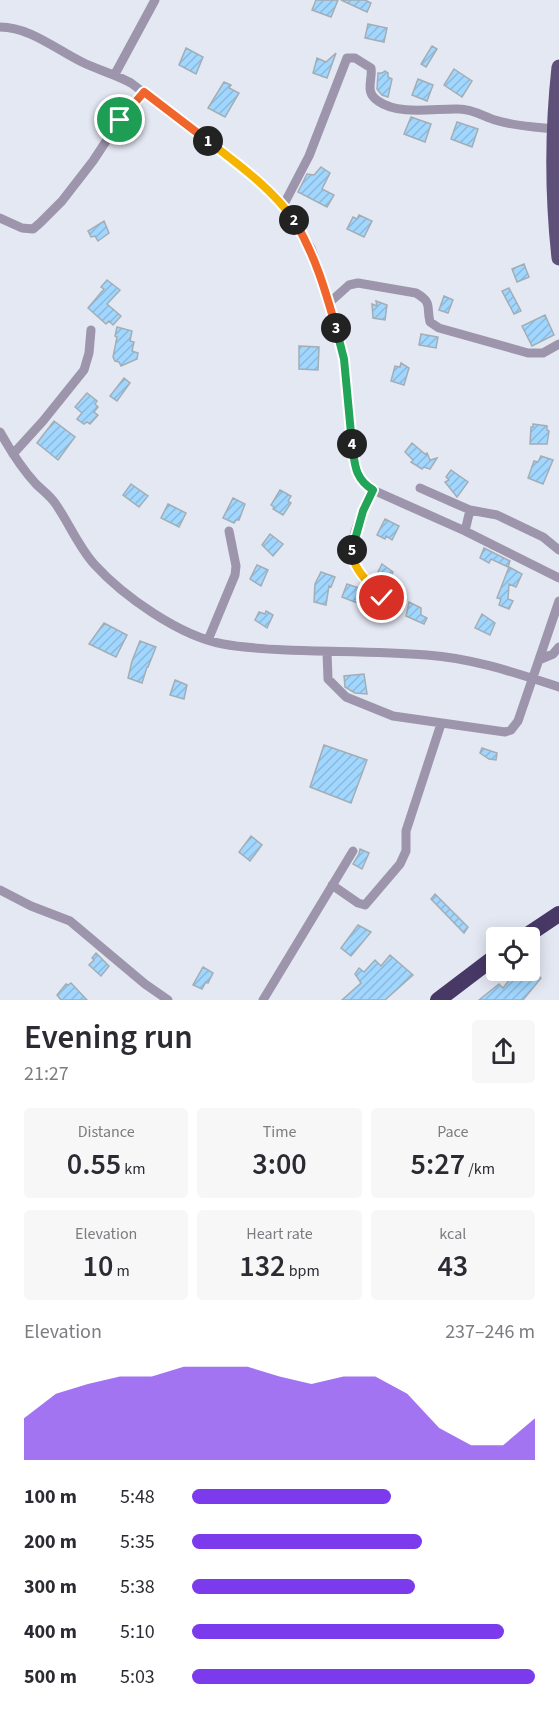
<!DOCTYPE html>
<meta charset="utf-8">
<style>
:root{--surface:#fff;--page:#f7f7f7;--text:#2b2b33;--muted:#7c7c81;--accent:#7c3aed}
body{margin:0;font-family:"Source Sans 3",sans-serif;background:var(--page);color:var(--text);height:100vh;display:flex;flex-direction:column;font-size:22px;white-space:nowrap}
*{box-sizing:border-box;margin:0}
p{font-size:20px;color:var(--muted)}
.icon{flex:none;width:33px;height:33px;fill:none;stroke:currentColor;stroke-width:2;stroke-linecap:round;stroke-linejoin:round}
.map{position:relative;height:1000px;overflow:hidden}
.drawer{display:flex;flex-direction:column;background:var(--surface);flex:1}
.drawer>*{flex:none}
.fabs{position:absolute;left:486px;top:927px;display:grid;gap:12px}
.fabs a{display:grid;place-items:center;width:54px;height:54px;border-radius:6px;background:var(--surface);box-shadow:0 3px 15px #0003;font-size:30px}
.pin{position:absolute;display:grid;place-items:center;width:51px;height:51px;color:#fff;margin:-26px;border:3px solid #fff;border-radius:50%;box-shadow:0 2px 6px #0007}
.km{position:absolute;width:30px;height:30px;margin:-15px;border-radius:50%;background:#222;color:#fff;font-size:16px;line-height:30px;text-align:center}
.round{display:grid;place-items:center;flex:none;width:63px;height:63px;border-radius:6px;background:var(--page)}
.head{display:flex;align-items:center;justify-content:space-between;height:102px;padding:0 24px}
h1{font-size:33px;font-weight:600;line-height:45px}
.metrics{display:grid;grid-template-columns:repeat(3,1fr);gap:9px;height:102px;padding:6px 24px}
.metrics div{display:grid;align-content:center;border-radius:6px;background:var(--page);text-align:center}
.metrics b{font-size:30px;font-weight:600}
.metrics small{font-size:16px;font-weight:400}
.metrics p{font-size:16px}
.chart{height:168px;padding:12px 24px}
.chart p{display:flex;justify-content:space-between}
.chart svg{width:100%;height:108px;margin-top:6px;fill:var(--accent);opacity:.7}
ul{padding:0 24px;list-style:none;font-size:20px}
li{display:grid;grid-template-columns:96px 72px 1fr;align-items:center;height:45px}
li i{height:15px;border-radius:8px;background:var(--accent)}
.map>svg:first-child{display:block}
.building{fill:url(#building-hatch);stroke:#a3adb4;stroke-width:1.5}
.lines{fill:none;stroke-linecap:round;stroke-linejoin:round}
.street{stroke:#9c95ac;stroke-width:9}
.primary{stroke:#5e5079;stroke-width:15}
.highway{stroke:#483866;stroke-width:16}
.split-1-casing{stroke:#fff;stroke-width:12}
.split-2-casing{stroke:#fff;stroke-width:12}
.split-3-casing{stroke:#fff;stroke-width:12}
.split-4-casing{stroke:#fff;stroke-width:12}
.split-5-casing{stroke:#fff;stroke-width:12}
.split-6-casing{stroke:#fff;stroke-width:12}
.split-1{stroke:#f0652b;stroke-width:8}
.split-2{stroke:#f5b400;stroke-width:8}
.split-3{stroke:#f0652b;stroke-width:8}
.split-4{stroke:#22a559;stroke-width:8}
.split-5{stroke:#22a559;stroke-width:8}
.split-6{stroke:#f5b400;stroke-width:8}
</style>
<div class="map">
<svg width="559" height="1000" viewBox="0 0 559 1000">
<defs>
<pattern id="building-hatch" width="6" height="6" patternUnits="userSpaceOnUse" patternTransform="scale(1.5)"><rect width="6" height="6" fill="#a1d7ff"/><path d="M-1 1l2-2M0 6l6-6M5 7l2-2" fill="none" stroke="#8bb9db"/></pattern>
</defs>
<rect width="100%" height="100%" fill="#e4e8f3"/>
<path class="building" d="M 316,0 L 338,0 L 331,17 L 312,10 Z
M 341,0 L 365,0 L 371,3 L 367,12 Z
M 368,24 L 387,28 L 384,42 L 365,38 Z
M 432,46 L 437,49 L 426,67 L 421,64 Z
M 186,48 L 203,57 L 196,74 L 179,65 Z
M 336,53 L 327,78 L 313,73 L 317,58 L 326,62 Z
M 454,69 L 472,81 L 462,97 L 444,85 Z
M 385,71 L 388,73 L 388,77 L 392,79 L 388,97 L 382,95 L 377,89 L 378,73 L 382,73 Z
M 418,79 L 433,85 L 427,101 L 412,95 Z
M 224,82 L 231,85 L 229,88 L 239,93 L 225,117 L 208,108 Z
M 411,117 L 431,124 L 425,142 L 404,134 Z
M 457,122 L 478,129 L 472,147 L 451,139 Z
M 321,167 L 330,173 L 322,189 L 334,195 L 327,207 L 298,192 L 307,174 L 314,175 Z
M 359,215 L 372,221 L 364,237 L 347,229 L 353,217 L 357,219 Z
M 104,221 L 109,233 L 98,241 L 95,236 L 91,237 L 88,231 Z
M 524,264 L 529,277 L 517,282 L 512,269 Z
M 107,280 L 120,290 L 107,304 L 121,316 L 113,325 L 109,321 L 106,324 L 88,308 L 104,289 L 101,287 Z
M 509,288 L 521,311 L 514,314 L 502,291 Z
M 444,296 L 453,300 L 448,313 L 439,310 Z
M 376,301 L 387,305 L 385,320 L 373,318 L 372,304 L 377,306 Z
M 545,315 L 554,335 L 532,346 L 522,326 Z
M 117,327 L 132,331 L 130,341 L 134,342 L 132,351 L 138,353 L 137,359 L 121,366 L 119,362 L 115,361 L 113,357 L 117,337 L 115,336 Z
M 421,334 L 438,337 L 436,348 L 419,345 Z
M 299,346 L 319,347 L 318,370 L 299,369 Z
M 401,363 L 409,368 L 404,385 L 391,381 L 395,366 L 400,367 Z
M 124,378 L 130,383 L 117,401 L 110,396 Z
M 87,393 L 97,401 L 95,404 L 98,407 L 94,412 L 98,415 L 90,424 L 87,422 L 84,424 L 77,419 L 82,413 L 75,407 Z
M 54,421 L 75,437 L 58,460 L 37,443 Z
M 533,424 L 547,426 L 547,430 L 549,431 L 547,444 L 530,444 L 531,427 L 533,427 Z
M 412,443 L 425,454 L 427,453 L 430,460 L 437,458 L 430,469 L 424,467 L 422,469 L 411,462 L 413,460 L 405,452 Z
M 541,456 L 553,460 L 543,484 L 528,478 L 534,461 L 538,462 Z
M 451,470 L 468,482 L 457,497 L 445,482 L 449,480 L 446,477 Z
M 131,484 L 148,496 L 139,507 L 123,495 Z
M 280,490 L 291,496 L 288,501 L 291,503 L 283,515 L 273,509 L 274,507 L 271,505 Z
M 233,498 L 245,504 L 239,520 L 236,520 L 234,523 L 223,518 Z
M 168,504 L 186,513 L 179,527 L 161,518 Z
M 385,519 L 399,526 L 392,540 L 386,536 L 385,539 L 377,535 Z
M 270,534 L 283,544 L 273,556 L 262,545 Z
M 484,548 L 510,561 L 508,567 L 491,559 L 489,563 L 480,558 Z
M 382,564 L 393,572 L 389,580 L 377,574 Z
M 257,565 L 268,570 L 261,586 L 250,579 Z
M 509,567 L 522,574 L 516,587 L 509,584 L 508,599 L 513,601 L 509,609 L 499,605 L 501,599 L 497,598 Z
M 321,572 L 335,577 L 331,587 L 329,586 L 326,605 L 314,602 L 315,584 Z
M 347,584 L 362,589 L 360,597 L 375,602 L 375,610 L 342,597 Z
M 409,602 L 421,608 L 421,615 L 427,618 L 424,624 L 406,616 Z
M 266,611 L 273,615 L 267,628 L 255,620 L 259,612 L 265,614 Z
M 482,614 L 495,623 L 490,635 L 475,628 Z
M 104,623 L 127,635 L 116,657 L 89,644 Z
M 140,641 L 156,647 L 148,667 L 147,667 L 142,683 L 128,678 L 132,661 Z
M 364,674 L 367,694 L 355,693 L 345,687 L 344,676 Z
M 175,680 L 187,685 L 184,699 L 170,695 Z
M 324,745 L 367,760 L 351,803 L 310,787 Z
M 482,748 L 497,753 L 496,760 L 489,759 L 480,753 Z
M 251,836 L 262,845 L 250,861 L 239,852 Z
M 360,849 L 369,853 L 362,869 L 353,864 L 359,854 Z
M 435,894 L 468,927 L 464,933 L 431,899 Z
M 358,925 L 371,932 L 351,956 L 341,948 Z
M 96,953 L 109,966 L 101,976 L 89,965 L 94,960 L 92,958 Z
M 390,955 L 413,975 L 385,1000 L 342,1000 L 361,983 L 355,974 L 359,968 L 364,972 L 375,960 L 381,966 Z
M 203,967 L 213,973 L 208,983 L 206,982 L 202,989 L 193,985 Z
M 517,970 L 532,970 L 541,978 L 523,1000 L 479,1000 L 499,984 L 503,988 Z
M 71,983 L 87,1000 L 61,1000 L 57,995 L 66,984 L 68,985 Z"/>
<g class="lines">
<path class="street" d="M 0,27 C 30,27 57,50 82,62 C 98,70 115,74 131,83 L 242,167 L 272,195 L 293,219 L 311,248 L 323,281 L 344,359 L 354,457 L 357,474 L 363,483 L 373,490 L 465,531 L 559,578
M 115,74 L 155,0
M 283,206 L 309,156 L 347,58 L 355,58 L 371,68 C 373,80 364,92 378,101 C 399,116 436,108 459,109 C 472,109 483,116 495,120 C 514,126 534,127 554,129
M 0,218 L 22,228 L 33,229 L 40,223 L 62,201 L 93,161 L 120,120 L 144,92
M 329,303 L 349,285 L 358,283 L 416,293 C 433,303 426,306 430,322 L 439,328 L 528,353 L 543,353 L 559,344
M 0,432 C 10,450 21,468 36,484 C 42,490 49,495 55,503 C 69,523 78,546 94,564 C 124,597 180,636 223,644 C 244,648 266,649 287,650 C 333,652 381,651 427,655 C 472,658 516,673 559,687
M 13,454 L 43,421 L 84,370 L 89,353 L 91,330
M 420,488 L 470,510 L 497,515 L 543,537 L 559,550
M 373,490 C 365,506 348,540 352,557 C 354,569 374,588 382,599
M 465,531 L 470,510
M 208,640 L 235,575 L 236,566 L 229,531
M 327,652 L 328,679 L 346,697 L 393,716 L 505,732 L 511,730 L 518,721 L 559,601
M 539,660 L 553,654 L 559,647
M 332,885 L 358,903 L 365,905 L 400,864 L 406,851 L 406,831 L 441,724
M 0,890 L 31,906 L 70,921 L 145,984 L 168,1000
M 263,1000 L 353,851"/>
<path class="primary" d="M 559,67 C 552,131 552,194 559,258"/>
<path class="highway" d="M 523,938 L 559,914
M 438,1000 L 496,956"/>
</g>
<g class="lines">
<g class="split-1-casing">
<path id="split-1" d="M 120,120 L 144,92 L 208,141"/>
</g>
<g class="split-2-casing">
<path id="split-2" d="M 208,141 C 239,165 271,188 294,220"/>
</g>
<g class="split-3-casing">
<path id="split-3" d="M 294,220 C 315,255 325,289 336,328"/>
</g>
<g class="split-4-casing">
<path id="split-4" d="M 336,328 L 344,359 L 352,444"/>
</g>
<g class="split-5-casing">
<path id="split-5" d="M 352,550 L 363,511 L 373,490 C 354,478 355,464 352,444"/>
</g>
<g class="split-6-casing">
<path id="split-6" d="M 352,550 C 351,568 371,585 382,598"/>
</g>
<use href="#split-1" class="split-1"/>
<use href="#split-2" class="split-2"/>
<use href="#split-3" class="split-3"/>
<use href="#split-4" class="split-4"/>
<use href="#split-5" class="split-5"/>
<use href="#split-6" class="split-6"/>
</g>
</svg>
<div class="fabs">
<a><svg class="icon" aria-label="locate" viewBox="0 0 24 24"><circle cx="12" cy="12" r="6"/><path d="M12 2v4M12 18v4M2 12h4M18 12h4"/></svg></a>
</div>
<div class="pin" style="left:120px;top:120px;background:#1e9e55"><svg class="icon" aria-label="arrive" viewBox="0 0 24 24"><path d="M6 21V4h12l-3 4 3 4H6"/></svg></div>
<div class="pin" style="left:382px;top:598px;background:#d93025"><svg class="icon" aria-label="check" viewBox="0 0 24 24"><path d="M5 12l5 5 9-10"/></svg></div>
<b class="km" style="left:208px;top:141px">1</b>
<b class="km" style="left:294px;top:220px">2</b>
<b class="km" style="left:336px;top:328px">3</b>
<b class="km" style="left:352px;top:444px">4</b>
<b class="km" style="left:352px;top:550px">5</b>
</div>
<section class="drawer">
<div class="head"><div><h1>Evening run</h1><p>21:27</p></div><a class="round"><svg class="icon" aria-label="share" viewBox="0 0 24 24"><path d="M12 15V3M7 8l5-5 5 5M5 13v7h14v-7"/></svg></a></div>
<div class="metrics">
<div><p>Distance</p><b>0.55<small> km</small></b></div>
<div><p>Time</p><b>3:00</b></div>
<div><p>Pace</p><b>5:27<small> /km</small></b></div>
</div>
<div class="metrics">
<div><p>Elevation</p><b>10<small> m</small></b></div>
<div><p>Heart rate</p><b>132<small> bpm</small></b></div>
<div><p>kcal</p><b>43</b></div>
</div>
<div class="chart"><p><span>Elevation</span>237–246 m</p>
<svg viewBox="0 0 160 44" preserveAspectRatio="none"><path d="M0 44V27L10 17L20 13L30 10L40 10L50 6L60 6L70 6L80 10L90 13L100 10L110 10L120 17L130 31L140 38L150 38L160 27V44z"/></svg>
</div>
<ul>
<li><b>100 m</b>5:48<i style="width:58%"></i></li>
<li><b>200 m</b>5:35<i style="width:67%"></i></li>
<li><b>300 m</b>5:38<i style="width:65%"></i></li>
<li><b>400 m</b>5:10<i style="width:91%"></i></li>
<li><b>500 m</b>5:03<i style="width:100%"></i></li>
</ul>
</section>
